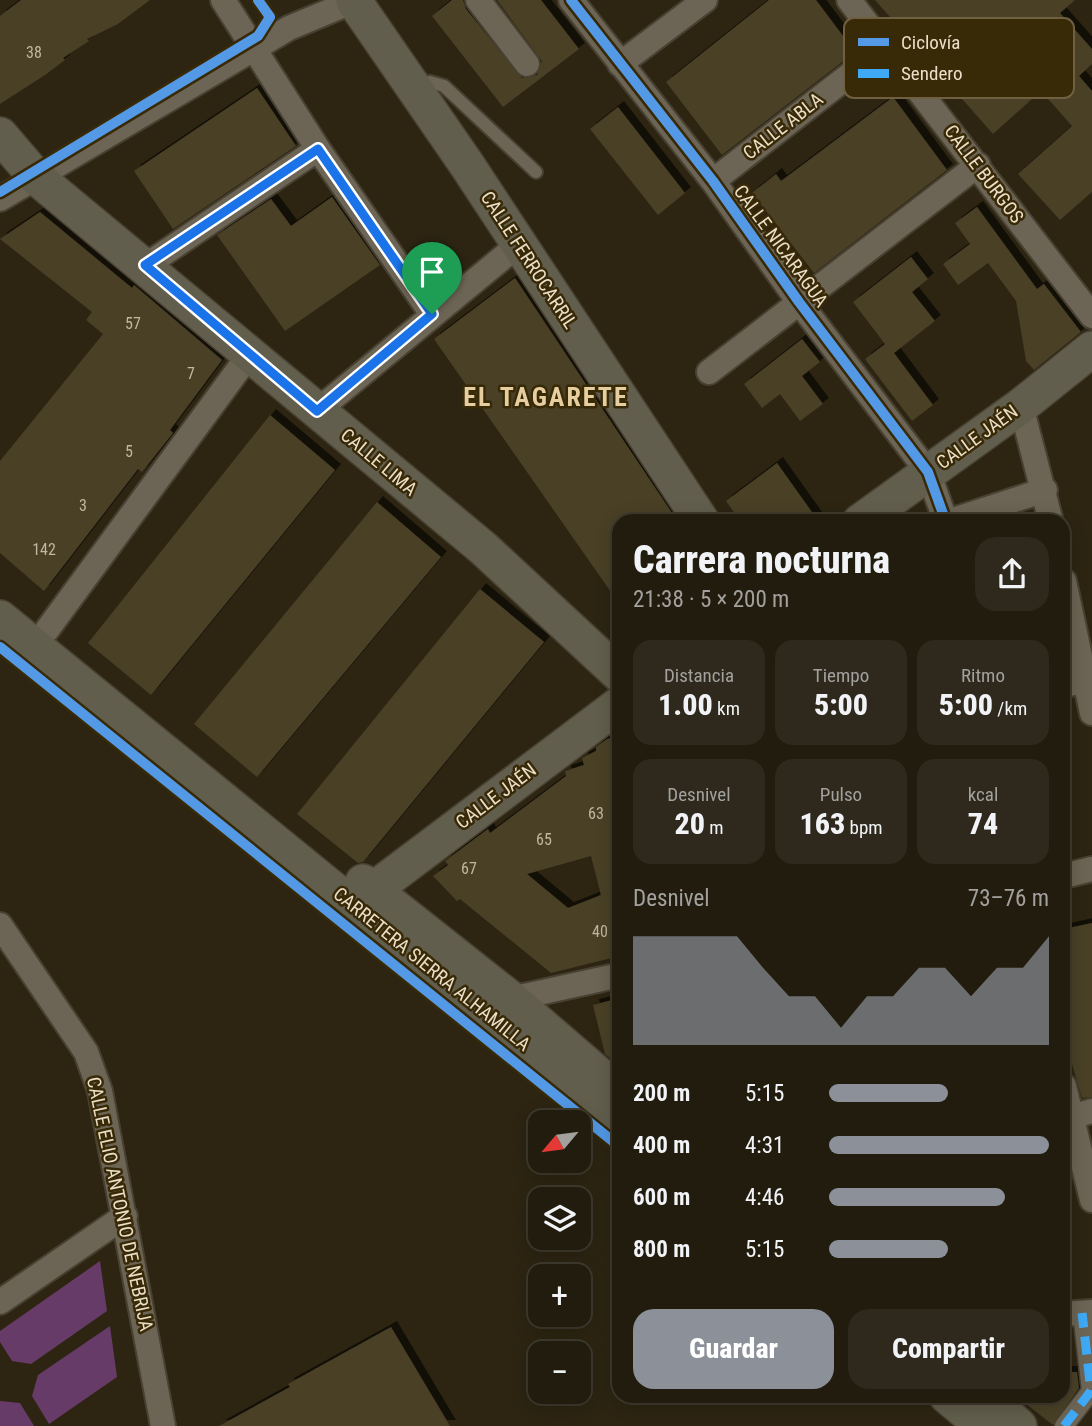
<!DOCTYPE html>
<html lang="es">
<meta charset="utf-8">
<style>
:root{--surface:#221c0e;--page:#2e291c;--text:#f1f3f6;--muted:#a2a19e;--line:#3f3a2e;--accent:#8c9099}
body{margin:0;font-family:"Roboto Condensed",sans-serif;background:var(--page);color:var(--text);height:100vh;display:flex;flex-direction:column;font-size:26px;white-space:nowrap}
*{box-sizing:border-box;margin:0}
p{font-size:23px;color:var(--muted)}
.icon{flex:none;width:38px;height:38px;fill:none;stroke:currentColor;stroke-width:2;stroke-linecap:round;stroke-linejoin:round}
.map{position:relative;flex:1;overflow:hidden}
.sheet{position:absolute;left:612px;top:514px;width:458px;height:889px;display:flex;flex-direction:column;background:var(--surface);border-radius:21px;box-shadow:0 4px 18px #0003,0 0 0 2px var(--line)}
.sheet>*{flex:none}
.needle{width:46px;rotate:241deg}
.controls{position:absolute;left:528px;top:1110px;display:grid;gap:14px}
.controls a{display:grid;place-items:center;width:63px;height:63px;border-radius:14px;background:var(--surface);box-shadow:0 4px 18px #0003,0 0 0 2px var(--line);font-size:35px}
.pin{position:absolute;display:grid;place-items:center;width:60px;height:60px;color:#fff;margin:-72px -30px;border-radius:50% 50% 50% 0;rotate:-45deg;box-shadow:0 0 7px #0007}
.pin .icon{rotate:45deg}
.round{display:grid;place-items:center;flex:none;width:74px;height:74px;border-radius:21px;background:var(--page)}
.headline{display:flex;align-items:center;justify-content:space-between;height:119px;padding:0 21px}
h1{font-size:38px;font-weight:800;line-height:52px}
.metrics{display:grid;grid-template-columns:repeat(3,1fr);gap:10px;height:119px;padding:7px 21px}
.metrics div{display:grid;align-content:center;border-radius:18px;background:var(--page);text-align:center}
.metrics b{font-size:30px;font-weight:800}
.metrics small{font-size:19px;font-weight:400}
.metrics p{font-size:19px}
.chart{height:196px;padding:14px 21px}
.chart p{display:flex;justify-content:space-between}
.chart svg{width:100%;height:126px;margin-top:7px;fill:var(--accent);opacity:.7}
.action{display:flex;gap:14px;margin-top:auto;padding:14px 21px}
.action a{flex:1;height:80px;border-radius:21px;background:var(--accent);color:#fff;font-size:28px;font-weight:800;line-height:80px;text-align:center}
.action a+a{background:var(--page);color:var(--text)}
ul{padding:0 21px;list-style:none;font-size:23px}
li{display:grid;grid-template-columns:112px 84px 1fr;align-items:center;height:52px}
li i{height:18px;border-radius:9px;background:var(--accent)}
.map>svg:first-child{display:block}
.green{fill:#673b68}
.building{fill:#493f28;fill-rule:evenodd;filter:url(#shadow)}
.lines{fill:none;stroke-linecap:round;stroke-linejoin:round}
.service-casing{stroke:#484132;stroke-width:16}
.pedestrian-casing{stroke:#484132;stroke-width:21}
.minor-casing{stroke:#484132;stroke-width:28}
.secondary-casing{stroke:#484132;stroke-width:38}
.service{stroke:#6c6454;stroke-width:12}
.pedestrian{stroke:#6c6454;stroke-width:18}
.minor{stroke:#6c6454;stroke-width:24}
.secondary{stroke:#625e4d;stroke-width:35}
.quiet{stroke:#3fa9f5;stroke-width:9;stroke-dasharray:18 9;stroke-linecap:butt}
.cycleway-casing{stroke:#382907;stroke-width:15}
.cycleway{stroke:#5399e6;stroke-width:10}
.route-casing{stroke:#fff;stroke-width:14}
.route{stroke:#1a73e8;stroke-width:9}
.labels{text-anchor:middle;dominant-baseline:central;stroke-width:5;stroke-linejoin:round;paint-order:stroke}
.number-label{font-size:16px;fill:#c2b7a0}
.street-label{font-size:19px;fill:#ebdfc8;stroke:#382907}
.district-label{font-size:26px;font-weight:bold;letter-spacing:2px;fill:#e6cea0;stroke:#382907}
.key{fill:#382907;stroke:#6e6041;stroke-width:2}
.key-label{font-size:19px;fill:#ebdfc8}
</style>
<div class="map">
<svg width="1092" height="1426" viewBox="0 0 1092 1426">
<defs>
<filter id="shadow"><feDropShadow dx="6" dy="-6" stdDeviation="0" flood-color="#0009"/></filter>
</defs>
<rect width="100%" height="100%" fill="#2d2512"/>
<path class="green" d="M 100,1261 L 107,1311 L 31,1364 L 12,1361 L 0,1342 L 0,1331 Z
M 110,1326 L 117,1377 L 49,1424 L 32,1396 L 38,1375 Z
M 0,1401 L 20,1403 L 34,1426 L 0,1426 Z"/>
<path class="building" d="M 21,0 L 150,0 L 118,24 L 87,39 L 89,41 L 63,58 L 65,60 L 45,75 L 0,104 L 0,16 Z
M 452,0 L 463,0 L 466,9 L 522,78 L 537,75 L 542,61 L 497,0 L 541,0 L 579,49 L 503,107 L 432,16 Z
M 769,0 L 816,0 L 855,52 L 722,155 L 666,82 Z
M 875,0 L 1075,0 L 1060,13 L 1092,49 L 1092,64 L 1079,76 L 1092,91 L 1092,192 L 1060,220 L 1018,174 L 1072,126 L 1041,91 L 993,134 Z
M 257,88 L 296,146 L 173,229 L 134,171 Z
M 893,97 L 947,170 L 814,273 L 752,193 L 776,174 L 781,181 Z
M 618,107 L 685,193 L 658,215 L 590,129 Z
M 332,197 L 380,265 L 285,331 L 217,235 L 271,199 L 291,226 Z
M 977,207 L 1037,289 L 1044,284 L 1081,332 L 1034,370 L 1026,361 L 1016,301 L 988,263 L 958,285 L 943,264 L 970,244 L 955,223 Z
M 40,212 L 132,288 L 134,285 L 222,360 L 170,430 L 173,433 L 142,472 L 138,469 L 44,591 L 0,553 L 0,461 L 103,334 L 86,320 L 92,312 L 0,239 Z
M 911,257 L 928,279 L 912,292 L 935,321 L 894,353 L 933,405 L 912,421 L 865,359 L 885,344 L 853,302 Z
M 515,278 L 678,522 L 620,522 L 620,605 L 434,339 Z
M 802,339 L 820,362 L 802,376 L 823,404 L 800,421 L 780,394 L 762,408 L 744,384 Z
M 270,415 L 335,470 L 151,695 L 88,643 Z
M 777,463 L 819,522 L 741,522 L 726,501 Z
M 377,502 L 441,557 L 257,777 L 194,724 Z
M 480,589 L 544,642 L 363,862 L 358,863 L 297,814 Z
M 620,736 L 620,956 L 551,973 L 460,899 L 457,901 L 433,876 L 448,865 L 445,861 L 488,829 L 490,833 L 566,776 L 565,771 L 584,765 L 582,758 L 596,751 L 596,747 L 607,739 ZM 591,856 L 601,895 L 568,908 L 527,874 Z
M 1092,923 L 1092,1097 L 1082,1098 L 1064,1037 L 1064,929 Z
M 620,998 L 620,1066 L 605,1054 L 593,1005 Z
M 391,1327 L 450,1426 L 219,1426 L 290,1387 L 288,1384 Z
M 1064,1372 L 1077,1372 L 1079,1388 L 1053,1425 L 1016,1396 L 1064,1396 Z"/>
<g class="lines">
<g class="service-casing">
<path id="service" d="M 416,86 L 430,82 L 444,86 L 536,172"/>
</g>
<g class="pedestrian-casing">
<path id="pedestrian" d="M 1064,1426 L 1091,1391 L 1082,1313"/>
</g>
<g class="minor-casing">
<path id="minor" d="M 223,0 L 318,149 L 432,314
M 478,0 L 527,64
M 571,0 L 713,181 L 799,302 L 928,472 L 946,522
M 849,0 L 1092,316
M 620,64 L 705,0
M 713,181 L 887,46
M 0,199 L 289,28 L 354,1
M 145,266 L 318,149
M 709,372 L 978,165
M 1021,406 L 1051,522
M 317,411 L 518,245
M 947,522 L 1045,490
M 1064,581 L 1092,713
M 47,630 L 249,355
M 1064,685 L 1085,681
M 1064,876 L 1092,869
M 0,925 L 86,1052 L 100,1091 L 163,1426
M 511,999 L 620,975
M 1064,1086 L 1092,1200
M 1064,1119 L 1092,1111
M 0,1302 L 125,1216
M 1064,1314 L 1092,1312"/>
</g>
<g class="secondary-casing">
<path id="secondary" d="M 357,0 L 354,1 L 467,165 L 702,522
M 0,135 L 36,177 L 483,548 L 620,675
M 860,522 L 1021,406 L 1092,349
M 0,618 L 620,1123
M 363,882 L 511,999 L 620,1093
M 373,890 L 620,704
M 947,1396 L 983,1426
M 985,1396 L 1019,1426"/>
</g>
<use href="#service" class="service"/>
<use href="#pedestrian" class="pedestrian"/>
<use href="#minor" class="minor"/>
<use href="#secondary" class="secondary"/>
<path class="quiet" d="M 145,266 L 318,149
M 1064,1426 L 1091,1391 L 1082,1313"/>
<g class="cycleway-casing">
<path id="cycleway" d="M 571,0 L 713,181 L 799,302 L 928,472 L 946,522
M 0,192 L 258,36 L 270,17 L 258,0
M 0,647 L 620,1147"/>
</g>
<use href="#cycleway" class="cycleway"/>
</g>
<g class="lines">
<g class="route-casing">
<path id="route" d="M 318,149 L 432,314 L 317,411 L 145,265 Z"/>
</g>
<use href="#route" class="route"/>
</g>
<g class="labels">
<g class="number-label">
<text x="34" y="52">38</text>
<text x="133" y="323">57</text>
<text x="191" y="373">7</text>
<text x="129" y="451">5</text>
<text x="83" y="505">3</text>
<text x="44" y="549">142</text>
<text x="596" y="813">63</text>
<text x="544" y="839">65</text>
<text x="469" y="868">67</text>
<text x="600" y="931">40</text>
</g>
<g class="street-label">
<text transform="translate(783 126) rotate(-38)">CALLE ABLA</text>
<text transform="translate(984 174) rotate(53)">CALLE BURGOS</text>
<text transform="translate(781 246) rotate(54)">CALLE NICARAGUA</text>
<text transform="translate(529 260) rotate(57)">CALLE FERROCARRIL</text>
<text transform="translate(977 437) rotate(-36)">CALLE JAÉN</text>
<text transform="translate(379 462) rotate(40)">CALLE LIMA</text>
<text transform="translate(496 796) rotate(-37)">CALLE JAÉN</text>
<text transform="translate(432 969) rotate(39)">CARRETERA SIERRA ALHAMILLA</text>
<text transform="translate(120 1204) rotate(78)">CALLE ELIO ANTONIO DE NEBRIJA</text>
</g>
<g class="district-label">
<text x="546" y="397">EL TAGARETE</text>
</g>
</g>
<rect x="844" y="18" width="230" height="80" rx="10" class="key"/>
<rect x="858" y="38" width="31" height="8" fill="#5399e6"/>
<rect x="858" y="69" width="31" height="9" fill="#3fa9f5"/>
<g class="key-label">
<text x="901" y="49">Ciclovía</text>
<text x="901" y="80">Sendero</text>
</g>
</svg>
<div class="controls">
<a><svg class="needle" viewBox="-14 -14 28 28"><path d="M0-13l5 13h-10z" fill="#e53935"/><path d="M0 13l5-13h-10z" fill="#a2a19e"/></svg></a>
<a><svg class="icon" aria-label="layers" viewBox="0 0 24 24"><path d="M12 4l9 5-9 5-9-5zM3 14l9 5 9-5"/></svg></a>
<a>+</a>
<a>−</a>
</div>
<div class="pin" style="left:432px;top:314px;background:#1e9e55"><svg class="icon" aria-label="arrive" viewBox="0 0 24 24"><path d="M6 21V4h12l-3 4 3 4H6"/></svg></div>
<section class="sheet">
<div class="headline"><div><h1>Carrera nocturna</h1><p>21:38 · 5 × 200 m</p></div><a class="round"><svg class="icon" aria-label="share" viewBox="0 0 24 24"><path d="M12 15V3M7 8l5-5 5 5M5 13v7h14v-7"/></svg></a></div>
<div class="metrics">
<div><p>Distancia</p><b>1.00<small> km</small></b></div>
<div><p>Tiempo</p><b>5:00</b></div>
<div><p>Ritmo</p><b>5:00<small> /km</small></b></div>
</div>
<div class="metrics">
<div><p>Desnivel</p><b>20<small> m</small></b></div>
<div><p>Pulso</p><b>163<small> bpm</small></b></div>
<div><p>kcal</p><b>74</b></div>
</div>
<div class="chart"><p><span>Desnivel</span>73–76 m</p>
<svg viewBox="0 0 160 44" preserveAspectRatio="none"><path d="M0 44V6L10 6L20 6L30 6L40 6L50 17L60 27L70 27L80 38L90 27L100 27L110 17L120 17L130 27L140 17L150 17L160 6V44z"/></svg>
</div>
<ul>
<li><b>200 m</b>5:15<i style="width:54%"></i></li>
<li><b>400 m</b>4:31<i style="width:100%"></i></li>
<li><b>600 m</b>4:46<i style="width:80%"></i></li>
<li><b>800 m</b>5:15<i style="width:54%"></i></li>
</ul>
<div class="action"><a>Guardar</a><a>Compartir</a></div>
</section>
</div>
